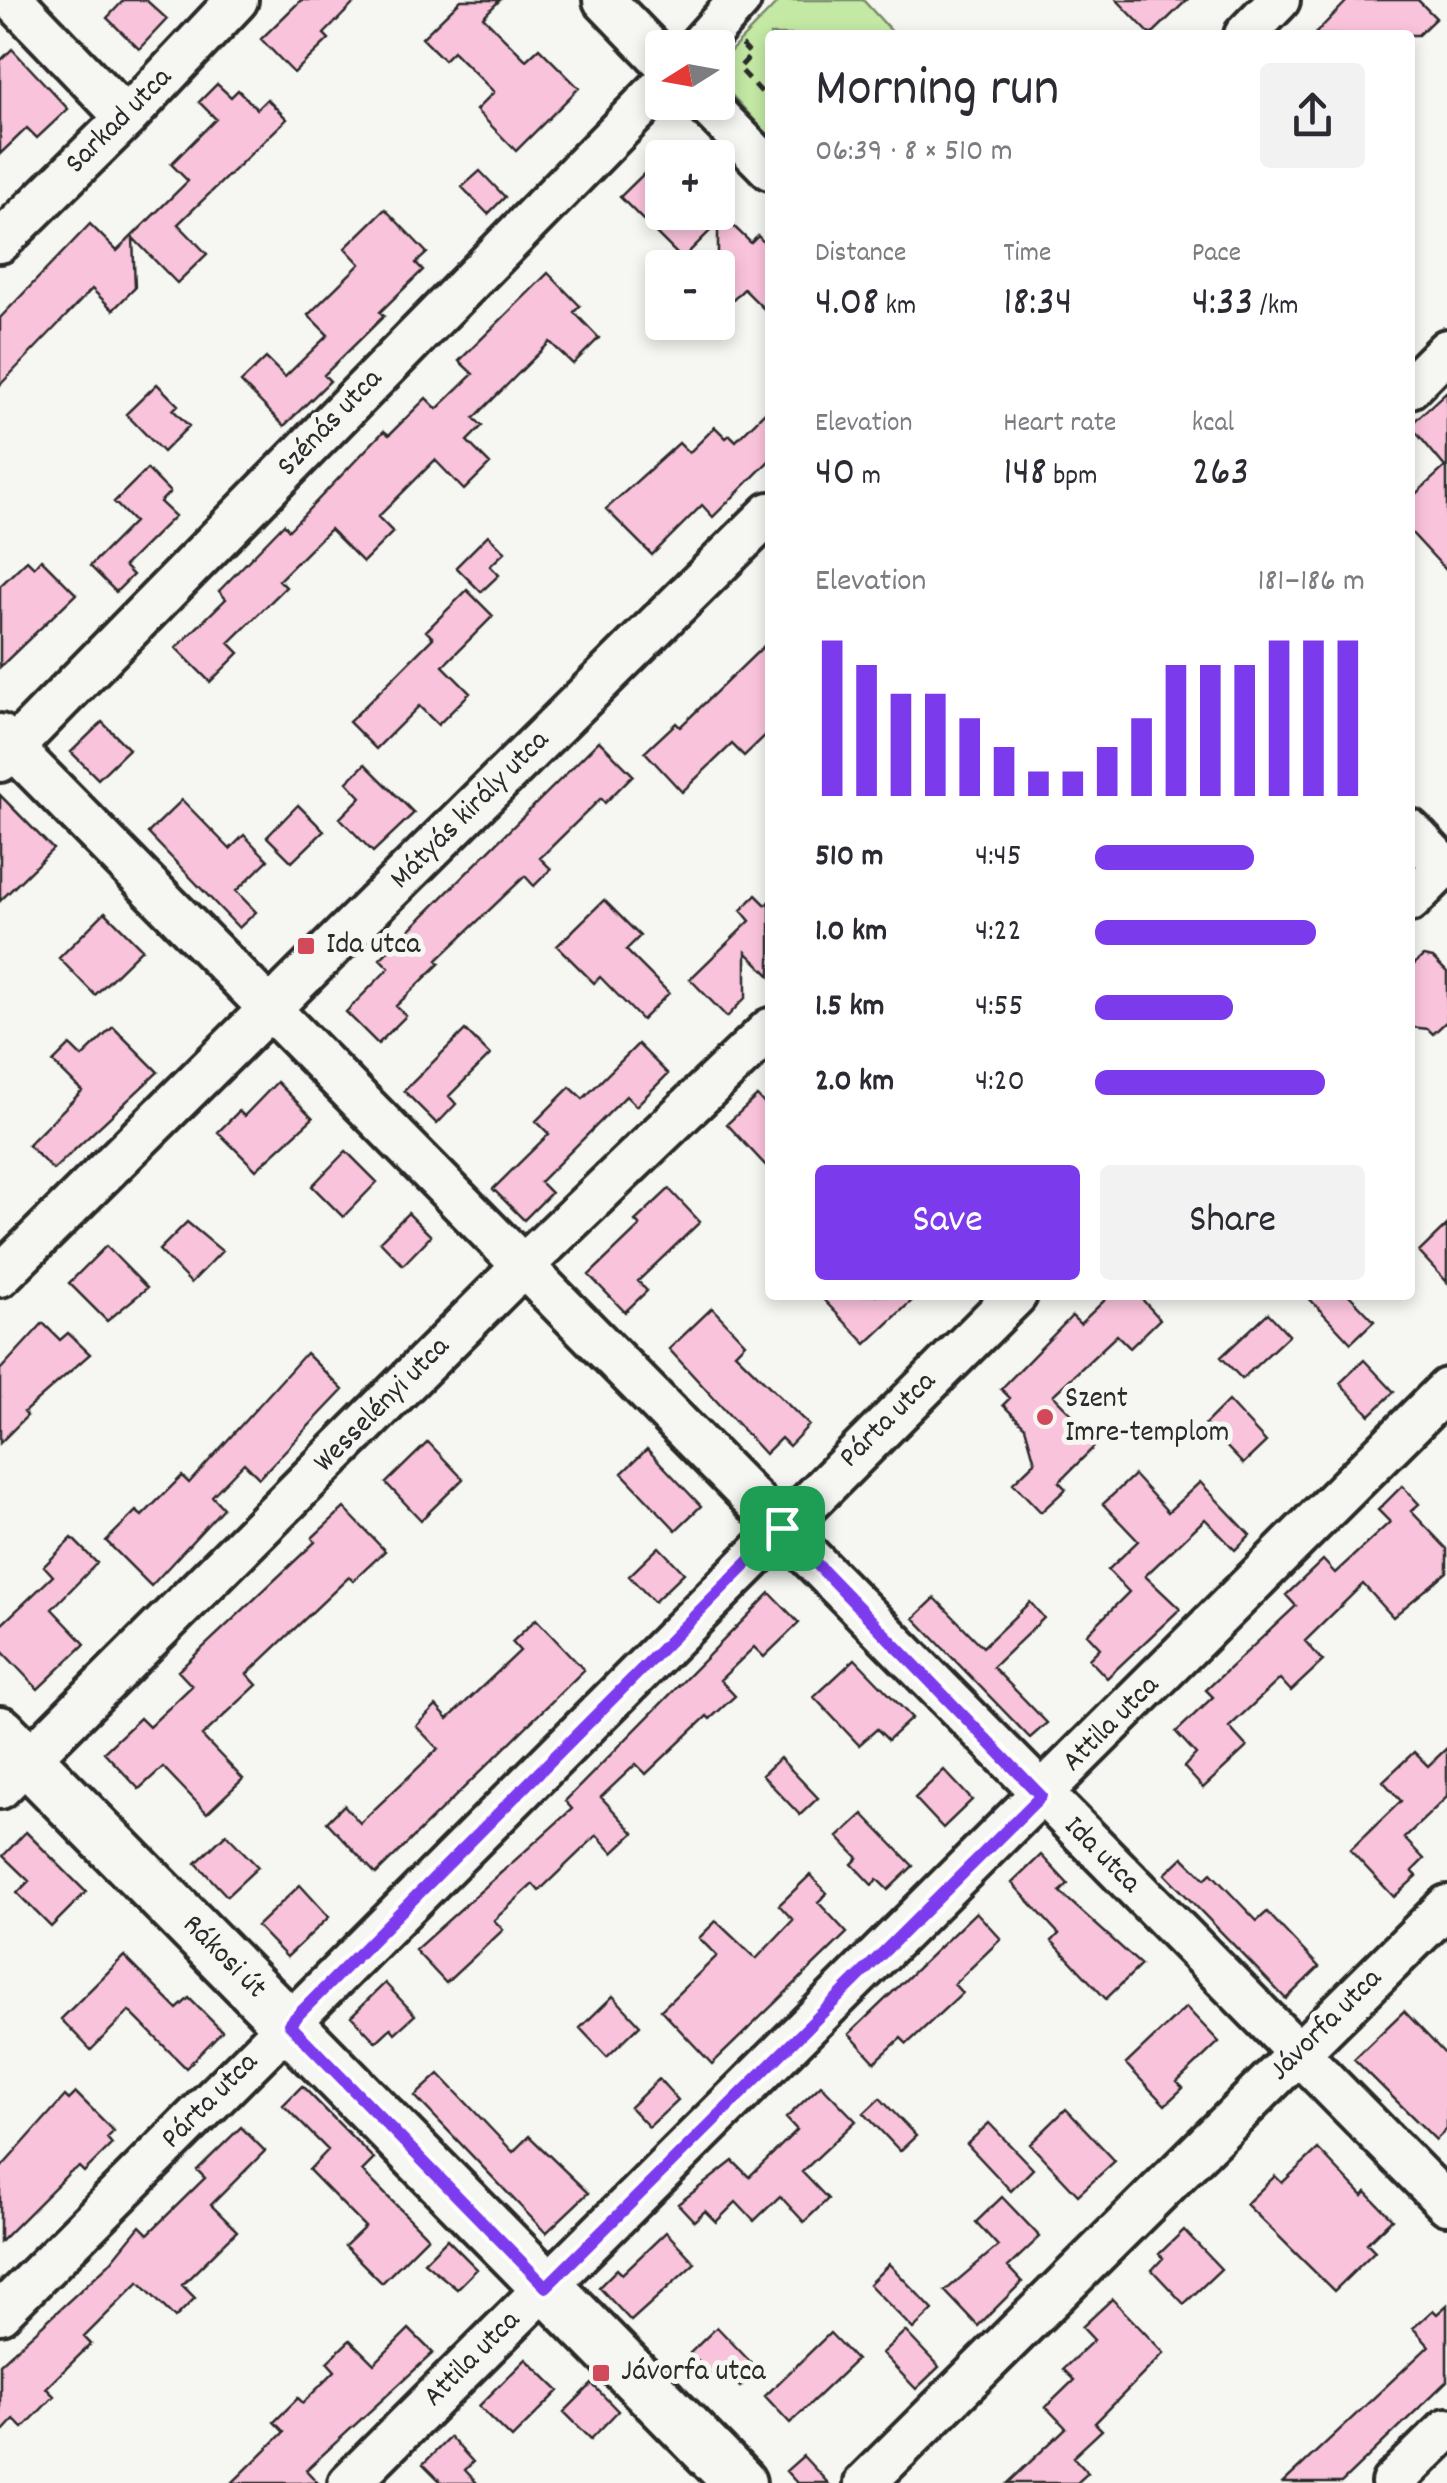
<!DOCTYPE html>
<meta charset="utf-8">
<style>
:root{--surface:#fff;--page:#f2f2f3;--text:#2b2b33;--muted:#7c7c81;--accent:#7c3aed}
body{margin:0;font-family:Dekko,sans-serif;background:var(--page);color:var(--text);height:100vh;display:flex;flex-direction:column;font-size:38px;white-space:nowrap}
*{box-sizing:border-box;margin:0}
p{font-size:32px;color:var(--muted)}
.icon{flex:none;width:55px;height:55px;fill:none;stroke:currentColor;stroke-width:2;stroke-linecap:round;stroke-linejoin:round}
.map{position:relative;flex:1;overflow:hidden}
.panel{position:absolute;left:765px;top:30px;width:650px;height:1270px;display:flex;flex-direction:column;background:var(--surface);border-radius:10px;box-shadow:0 5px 15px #0003}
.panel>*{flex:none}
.needle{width:65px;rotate:259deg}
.fabs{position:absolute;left:645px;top:30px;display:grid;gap:20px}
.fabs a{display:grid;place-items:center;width:90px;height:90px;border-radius:10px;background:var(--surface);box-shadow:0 5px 15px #0003;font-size:50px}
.pin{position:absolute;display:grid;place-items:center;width:85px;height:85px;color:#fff;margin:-42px;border-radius:20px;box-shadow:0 5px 15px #0006}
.round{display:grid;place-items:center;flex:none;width:105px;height:105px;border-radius:10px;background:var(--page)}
.summary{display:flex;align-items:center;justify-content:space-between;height:170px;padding:0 50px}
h1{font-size:55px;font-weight:600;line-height:75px}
.figures{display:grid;grid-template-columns:repeat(3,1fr);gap:15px;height:170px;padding:10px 50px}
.figures div{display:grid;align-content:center}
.figures b{font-size:42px;font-weight:600}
.figures small{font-size:28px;font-weight:400}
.figures p{font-size:28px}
.chart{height:280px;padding:20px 50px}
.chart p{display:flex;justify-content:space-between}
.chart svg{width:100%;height:180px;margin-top:10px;stroke:var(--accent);stroke-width:6}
.cta{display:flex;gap:20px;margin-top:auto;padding:20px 50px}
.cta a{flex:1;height:115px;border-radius:10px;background:var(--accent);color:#fff;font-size:40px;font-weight:600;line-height:115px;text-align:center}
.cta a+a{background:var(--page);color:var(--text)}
ul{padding:0 50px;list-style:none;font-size:32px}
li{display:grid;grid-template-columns:160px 120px 1fr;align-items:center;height:75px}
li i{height:25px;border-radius:12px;background:var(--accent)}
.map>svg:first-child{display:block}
.green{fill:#c3e9a4;stroke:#778a68;stroke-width:2.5}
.building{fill:#fac3dc;stroke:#2b2b2b;stroke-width:2.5}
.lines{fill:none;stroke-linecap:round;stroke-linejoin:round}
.minor-casing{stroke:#2b2b2b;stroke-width:48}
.major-casing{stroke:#2b2b2b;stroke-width:58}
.path{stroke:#2b2b2b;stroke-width:5;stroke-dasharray:10 8;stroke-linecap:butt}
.minor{stroke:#f6f6f2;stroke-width:40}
.major{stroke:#f6f6f2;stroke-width:50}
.route-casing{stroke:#fff;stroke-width:20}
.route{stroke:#7c3aed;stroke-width:12}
.poi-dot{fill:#d1495b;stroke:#f6f6f2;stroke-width:4}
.labels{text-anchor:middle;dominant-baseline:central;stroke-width:10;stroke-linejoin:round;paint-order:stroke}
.street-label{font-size:30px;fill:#2b2b2b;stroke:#f6f6f2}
.poi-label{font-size:30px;fill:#2b2b2b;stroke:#f6f6f2;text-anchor:start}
</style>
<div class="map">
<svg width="1447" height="2483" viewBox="0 0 1447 2483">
<rect width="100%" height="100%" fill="#f6f6f2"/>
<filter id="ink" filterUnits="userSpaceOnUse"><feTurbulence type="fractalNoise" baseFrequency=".01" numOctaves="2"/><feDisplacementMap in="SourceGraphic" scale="20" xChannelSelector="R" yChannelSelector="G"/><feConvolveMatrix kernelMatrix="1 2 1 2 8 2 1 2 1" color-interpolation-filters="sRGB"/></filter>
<g filter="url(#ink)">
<path class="green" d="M 780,0 L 863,0 L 895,35 L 770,35 L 770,137 L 718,80 L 718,64 Z"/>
<path class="building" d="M 124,0 L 146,0 L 167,19 L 139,49 L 107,18 Z
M 301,0 L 357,0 L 324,34 L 329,39 L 294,73 L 261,39 Z
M 461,0 L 500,0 L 483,17 L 526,60 L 539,48 L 579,88 L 516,151 L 476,110 L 494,92 L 453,51 L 444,60 L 422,38 Z
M 1117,0 L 1187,0 L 1151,35 Z
M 1348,0 L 1418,0 L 1436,18 L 1418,35 L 1314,35 Z
M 12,49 L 68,109 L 37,138 L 27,128 L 0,154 L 0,61 Z
M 217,84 L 231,97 L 238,90 L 257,109 L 267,99 L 287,119 L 178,224 L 207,254 L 177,283 L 133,238 L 135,288 L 113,310 L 92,289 L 0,385 L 0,318 L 90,224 L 117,251 L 188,181 L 171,164 L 216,119 L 199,102 Z
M 662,156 L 662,212 L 729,212 L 724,217 L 751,243 L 758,236 L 770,249 L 770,315 L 744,289 L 718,315 L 718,223 L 682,259 L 620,197 Z
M 480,171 L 505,197 L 488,214 L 462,187 Z
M 385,209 L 427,253 L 416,263 L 423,270 L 380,312 L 384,316 L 324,375 L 330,381 L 284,426 L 241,382 L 266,358 L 285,377 L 328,335 L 308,315 L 360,264 L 345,248 Z
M 548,273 L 580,306 L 574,312 L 599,338 L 573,364 L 550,342 L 474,418 L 482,426 L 467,441 L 490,464 L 464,490 L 435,460 L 378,517 L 393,532 L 363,562 L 330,529 L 279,580 L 286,587 L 229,643 L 239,653 L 210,682 L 176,648 L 226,599 L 219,591 L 284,524 L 289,530 L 384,431 L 389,435 L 426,398 L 437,409 L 473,374 L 459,361 Z
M 157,384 L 178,405 L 173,410 L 189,426 L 163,452 L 126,414 Z
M 1447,391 L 1447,571 L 1410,531 L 1410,499 L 1445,467 L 1410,425 Z
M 770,407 L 770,460 L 713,517 L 702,505 L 652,555 L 606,509 L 679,443 L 689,453 L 715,427 L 726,438 L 730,435 L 736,441 Z
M 147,469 L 170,492 L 160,502 L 175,516 L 124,566 L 133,575 L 116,592 L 90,566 L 134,522 L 114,502 Z
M 488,535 L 505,552 L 490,566 L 499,575 L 481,592 L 456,567 Z
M 41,559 L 76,594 L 0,667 L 0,586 L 27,560 L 34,567 Z
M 467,590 L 493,616 L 443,666 L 470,693 L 438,725 L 419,706 L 376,749 L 349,722 L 433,638 L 426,631 Z
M 770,640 L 770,731 L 744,756 L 732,744 L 682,792 L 645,752 L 676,723 L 680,727 Z
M 102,722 L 129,749 L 98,779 L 71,752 Z
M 599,741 L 633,775 L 605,803 L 601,798 L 540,858 L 551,869 L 534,886 L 525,876 L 437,960 L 440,963 L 396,1006 L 406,1016 L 378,1044 L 346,1012 L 389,968 L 380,959 Z
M 365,764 L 414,813 L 373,852 L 340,818 L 361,797 L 347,782 Z
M 0,795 L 53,849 L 0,901 Z
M 182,800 L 230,849 L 244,835 L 268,860 L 236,891 L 256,912 L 239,928 L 148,833 Z
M 298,805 L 324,831 L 292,862 L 267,837 Z
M 756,895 L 766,905 L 770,901 L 770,976 L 746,952 L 746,997 L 727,1017 L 690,979 L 750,921 L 741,910 Z
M 604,900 L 640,936 L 626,950 L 669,993 L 642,1020 L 600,977 L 594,983 L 557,946 Z
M 105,912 L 142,949 L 95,995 L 59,958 Z
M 1423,956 L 1433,958 L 1447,972 L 1447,1021 L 1433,1034 L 1428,1029 L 1410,1027 L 1410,968 Z
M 113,1027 L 158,1072 L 53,1170 L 28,1145 L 82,1091 L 53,1062 L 70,1045 L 82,1057 Z
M 465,1030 L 490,1055 L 449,1096 L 456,1104 L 437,1124 L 404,1091 Z
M 638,1044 L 668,1074 L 636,1106 L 626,1096 L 540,1182 L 551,1193 L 524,1220 L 493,1189 L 549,1134 L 536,1121 L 570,1087 L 583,1099 Z
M 277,1082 L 313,1118 L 256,1170 L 218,1132 L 239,1111 L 244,1116 Z
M 757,1096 L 770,1110 L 770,1170 L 727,1124 Z
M 346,1151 L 377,1182 L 343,1217 L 312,1186 Z
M 669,1189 L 700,1222 L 638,1281 L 647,1291 L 625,1312 L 589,1275 L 640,1226 L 635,1221 Z
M 408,1213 L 431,1236 L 403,1265 L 380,1241 Z
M 187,1222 L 222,1251 L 191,1283 L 159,1250 Z
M 1447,1225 L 1447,1282 L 1419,1252 Z
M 106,1246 L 147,1288 L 107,1321 L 69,1283 Z
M 819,1295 L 918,1295 L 866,1344 Z
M 1110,1295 L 1138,1295 L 1160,1319 L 1130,1348 L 1117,1335 L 1053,1395 L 1099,1442 L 1059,1482 L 1066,1489 L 1041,1512 L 1013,1483 L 1035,1462 L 1025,1427 L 1003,1405 L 1010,1398 L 1001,1389 L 1072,1316 L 1080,1324 Z
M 1306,1295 L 1349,1295 L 1374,1321 L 1351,1343 Z
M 712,1308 L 745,1343 L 735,1353 L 809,1425 L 789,1446 L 781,1438 L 765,1454 L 669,1349 Z
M 1268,1313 L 1289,1335 L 1242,1379 L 1221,1357 Z
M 43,1323 L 60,1340 L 68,1333 L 90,1354 L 24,1412 L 27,1416 L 0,1443 L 0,1370 Z
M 306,1353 L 343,1390 L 259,1478 L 244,1463 L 212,1496 L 223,1508 L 151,1586 L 106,1541 L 136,1511 L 142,1516 L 182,1476 L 189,1483 Z
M 1364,1360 L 1394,1392 L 1370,1415 L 1340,1383 Z
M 1228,1401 L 1266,1442 L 1243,1464 L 1205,1424 Z
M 428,1442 L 463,1479 L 421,1520 L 386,1483 Z
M 647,1449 L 701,1506 L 676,1530 L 622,1473 Z
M 1134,1475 L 1168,1512 L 1200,1482 L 1250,1535 L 1235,1550 L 1205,1519 L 1145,1576 L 1180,1609 L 1107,1678 L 1089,1659 L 1100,1648 L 1087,1634 L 1129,1592 L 1108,1570 L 1138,1541 L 1103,1504 Z
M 1402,1486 L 1419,1504 L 1411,1511 L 1447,1549 L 1447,1572 L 1393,1617 L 1363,1584 L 1305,1641 L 1323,1661 L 1291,1691 L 1280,1679 L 1229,1727 L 1247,1747 L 1203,1788 L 1184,1767 L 1196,1754 L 1176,1732 L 1213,1697 L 1206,1690 L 1296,1606 L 1286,1595 L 1323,1560 L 1335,1573 L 1390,1522 L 1378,1510 Z
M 344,1508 L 385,1551 L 353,1581 L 349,1577 L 247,1674 L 257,1685 L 202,1736 L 243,1779 L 207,1813 L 163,1767 L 139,1789 L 104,1752 L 140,1718 L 149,1727 L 192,1686 L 178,1671 L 315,1542 L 312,1538 Z
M 72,1538 L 97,1563 L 52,1609 L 85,1644 L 38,1689 L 0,1649 L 0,1626 L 53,1576 L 44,1566 Z
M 659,1547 L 684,1573 L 654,1602 L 629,1576 Z
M 770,1593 L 799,1623 L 764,1657 L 754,1647 L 720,1680 L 735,1696 L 710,1719 L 707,1716 L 646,1774 L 636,1764 L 601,1797 L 634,1833 L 613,1853 L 597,1835 L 539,1891 L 533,1884 L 494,1920 L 503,1930 L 446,1983 L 415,1950 L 572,1809 L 565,1801 Z
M 935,1598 L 983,1647 L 1030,1602 L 1044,1618 L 993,1667 L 1047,1723 L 1030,1738 L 914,1618 Z
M 536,1619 L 584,1670 L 376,1874 L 327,1822 L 344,1805 L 360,1823 L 438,1749 L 416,1726 L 436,1706 L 448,1719 L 520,1651 L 512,1642 Z
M 855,1659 L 912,1718 L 888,1740 L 877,1729 L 859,1745 L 814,1697 Z
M 1447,1748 L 1447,1797 L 1404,1838 L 1424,1859 L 1412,1871 L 1417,1876 L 1394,1897 L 1350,1850 L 1401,1801 L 1383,1781 L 1414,1752 L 1428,1766 Z
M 780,1758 L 818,1798 L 800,1815 L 762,1775 Z
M 944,1770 L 972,1800 L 943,1828 L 915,1798 Z
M 863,1814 L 913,1866 L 888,1890 L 877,1879 L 872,1885 L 852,1864 L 858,1858 L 838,1837 Z
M 26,1832 L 86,1892 L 51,1927 L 17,1893 L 29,1881 L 3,1856 Z
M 226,1834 L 258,1867 L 227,1896 L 196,1863 Z
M 1041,1855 L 1068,1884 L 1060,1892 L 1141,1965 L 1106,1999 L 1052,1941 L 1059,1934 L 1012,1883 Z
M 1183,1857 L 1205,1879 L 1211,1873 L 1257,1921 L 1267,1912 L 1319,1967 L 1286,1999 L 1165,1874 Z
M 810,1875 L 827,1893 L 818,1902 L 847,1933 L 712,2064 L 661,2010 L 717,1956 L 699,1938 L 716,1921 L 756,1959 L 793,1920 L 779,1905 Z
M 300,1885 L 329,1917 L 287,1957 L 257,1926 Z
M 976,1912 L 1001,1939 L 954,1984 L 962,1993 L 907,2044 L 901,2038 L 875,2062 L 849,2034 Z
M 124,1956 L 177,2009 L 189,1998 L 222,2031 L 186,2068 L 129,2011 L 91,2050 L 61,2019 Z
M 385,1983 L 415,2015 L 395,2033 L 391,2028 L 376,2042 L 351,2016 Z
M 613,1996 L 640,2025 L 607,2057 L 580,2028 Z
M 1186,2007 L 1219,2042 L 1177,2082 L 1183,2088 L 1165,2105 L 1126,2064 Z
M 1404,2011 L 1447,2056 L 1447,2129 L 1436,2140 L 1354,2059 Z
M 439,2074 L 513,2152 L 529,2136 L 588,2193 L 546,2233 L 415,2096 Z
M 659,2079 L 678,2100 L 649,2127 L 630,2107 Z
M 821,2085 L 856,2121 L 802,2172 L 828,2199 L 804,2222 L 780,2196 L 754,2221 L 736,2202 L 716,2222 L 705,2211 L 694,2221 L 678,2204 L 733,2161 L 749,2177 L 797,2130 L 786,2118 Z
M 302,2086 L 374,2159 L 362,2171 L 428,2237 L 382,2283 L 345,2246 L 365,2227 L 309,2170 L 328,2150 L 283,2105 Z
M 76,2093 L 114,2131 L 107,2138 L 112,2144 L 84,2172 L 79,2167 L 70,2172 L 0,2242 L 0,2169 L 65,2096 L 69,2100 Z
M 880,2098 L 916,2136 L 900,2151 L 864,2113 Z
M 1066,2109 L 1115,2161 L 1078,2195 L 1030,2144 Z
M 989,2123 L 1033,2169 L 1011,2191 L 967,2144 Z
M 241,2127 L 265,2151 L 211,2205 L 237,2231 L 182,2285 L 195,2298 L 175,2318 L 139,2282 L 84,2337 L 91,2344 L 46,2388 L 54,2396 L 23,2428 L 14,2419 L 0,2434 L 0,2364 L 109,2264 L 140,2226 L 148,2234 L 205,2178 L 197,2170 Z
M 1318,2149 L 1363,2196 L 1366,2192 L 1392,2219 L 1367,2243 L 1375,2251 L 1334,2291 L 1246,2204 L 1275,2176 L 1282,2183 Z
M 1002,2197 L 1040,2237 L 1008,2267 L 1022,2282 L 978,2326 L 945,2291 L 998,2246 L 976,2222 Z
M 1184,2230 L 1221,2269 L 1184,2304 L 1152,2270 L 1163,2258 L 1159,2254 Z
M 666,2232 L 695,2263 L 631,2321 L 599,2287 L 617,2269 L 622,2274 Z
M 447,2239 L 477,2269 L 457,2289 L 424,2262 Z
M 889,2264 L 933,2310 L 913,2329 L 869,2284 Z
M 1112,2299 L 1164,2353 L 1095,2423 L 1102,2430 L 1073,2457 L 1088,2473 L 1077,2483 L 1008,2483 L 1066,2428 L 1046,2407 L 1074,2380 L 1063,2369 L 1094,2340 L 1082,2327 Z
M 1447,2305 L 1447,2381 L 1341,2483 L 1283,2483 L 1429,2346 L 1413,2328 L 1433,2310 L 1437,2314 Z
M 717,2327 L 758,2370 L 740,2387 L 725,2370 L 715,2379 L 690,2353 Z
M 409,2329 L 433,2353 L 306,2470 L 318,2483 L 232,2483 L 284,2432 L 274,2422 L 298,2398 L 303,2403 L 335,2371 L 327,2362 L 350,2340 L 374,2364 Z
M 905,2331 L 939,2367 L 916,2389 L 882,2353 Z
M 830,2333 L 856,2360 L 790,2423 L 765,2396 Z
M 526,2359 L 559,2391 L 512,2438 L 479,2406 Z
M 592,2384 L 618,2411 L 591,2439 L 564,2412 Z
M 450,2437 L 473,2462 L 465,2470 L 477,2483 L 442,2483 L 423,2464 Z
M 803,2456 L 828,2483 L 797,2483 L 786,2471 Z"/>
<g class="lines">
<g class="minor-casing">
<path id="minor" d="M 13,0 L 126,118
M 604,0 L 662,60
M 1245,35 L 1279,0
M 697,48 L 740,0
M 704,102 L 770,169
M 0,242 L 126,118 L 237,0
M 1410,387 L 1447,350
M 0,735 L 1447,2204
M 0,761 L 662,86
M 1410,830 L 1447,869
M 1410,901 L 1447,864
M 0,1276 L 770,513
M 0,1788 L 523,1266 L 770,1029
M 0,2313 L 1016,1295
M 349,2483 L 1447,1389
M 865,2483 L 1447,1906
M 1392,2483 L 1447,2429"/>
</g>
<g class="major-casing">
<path id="major" d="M 0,1732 L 740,2483"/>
</g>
<path class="path" d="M 742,45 L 751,55 L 739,68 L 770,101"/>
<use href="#minor" class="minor"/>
<use href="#major" class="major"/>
</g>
</g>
<g class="lines" filter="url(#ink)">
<g class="route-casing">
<path id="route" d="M 782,1528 L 1041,1796 L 546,2287 L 289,2024 Z"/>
</g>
<use href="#route" class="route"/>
</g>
<g class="poi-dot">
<rect x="296" y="936" width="20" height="20" rx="5"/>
<circle cx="1045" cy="1417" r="10"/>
<rect x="591" y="2363" width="20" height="20" rx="5"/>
</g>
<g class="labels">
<g class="street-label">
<text transform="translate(120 122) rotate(-45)">Sarkad utca</text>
<text transform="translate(331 424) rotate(-46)">Szénás utca</text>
<text transform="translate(471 811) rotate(-45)">Mátyás király utca</text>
<text transform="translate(383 1406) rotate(-45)">Wesselényi utca</text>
<text transform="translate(889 1421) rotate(-45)">Párta utca</text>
<text transform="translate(1112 1725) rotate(-45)">Attila utca</text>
<text transform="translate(1101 1856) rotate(45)">Ida utca</text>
<text transform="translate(223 1958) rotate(45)">Rákosi út</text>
<text transform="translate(1327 2026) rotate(-45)">Jávorfa utca</text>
<text transform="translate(211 2102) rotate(-45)">Párta utca</text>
<text transform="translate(473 2360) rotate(-45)">Attila utca</text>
</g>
<g class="poi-label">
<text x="326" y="946">Ida utca</text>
<text x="1065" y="1400">Szent<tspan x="1065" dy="34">Imre-templom</tspan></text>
<text x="621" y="2373">Jávorfa utca</text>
</g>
</g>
</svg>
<div class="fabs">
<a><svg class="needle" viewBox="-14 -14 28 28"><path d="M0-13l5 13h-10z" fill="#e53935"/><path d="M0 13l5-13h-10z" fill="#7c7c81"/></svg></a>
<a>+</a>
<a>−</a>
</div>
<div class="pin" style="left:782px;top:1528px;background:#1e9e55"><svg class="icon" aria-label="arrive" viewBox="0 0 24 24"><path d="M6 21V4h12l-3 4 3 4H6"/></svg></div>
<section class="panel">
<div class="summary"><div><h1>Morning run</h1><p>06:39 · 8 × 510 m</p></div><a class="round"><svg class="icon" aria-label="share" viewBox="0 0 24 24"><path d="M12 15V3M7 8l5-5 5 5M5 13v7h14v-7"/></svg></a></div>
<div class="figures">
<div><p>Distance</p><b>4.08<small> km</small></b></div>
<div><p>Time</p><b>18:34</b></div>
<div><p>Pace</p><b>4:33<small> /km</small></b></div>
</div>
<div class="figures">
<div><p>Elevation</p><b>40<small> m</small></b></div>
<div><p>Heart rate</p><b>148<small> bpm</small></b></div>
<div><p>kcal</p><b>263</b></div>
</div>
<div class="chart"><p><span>Elevation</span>181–186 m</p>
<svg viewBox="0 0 160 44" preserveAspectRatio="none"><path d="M5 44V6M15 44V12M25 44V19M35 44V19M45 44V25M55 44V32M65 44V38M75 44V38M85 44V32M95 44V25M105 44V12M115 44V12M125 44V12M135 44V6M145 44V6M155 44V6"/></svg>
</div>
<ul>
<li><b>510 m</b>4:45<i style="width:59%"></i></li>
<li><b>1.0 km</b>4:22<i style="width:82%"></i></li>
<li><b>1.5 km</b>4:55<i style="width:51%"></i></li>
<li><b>2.0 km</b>4:20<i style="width:85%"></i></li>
</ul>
<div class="cta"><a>Save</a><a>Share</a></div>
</section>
</div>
